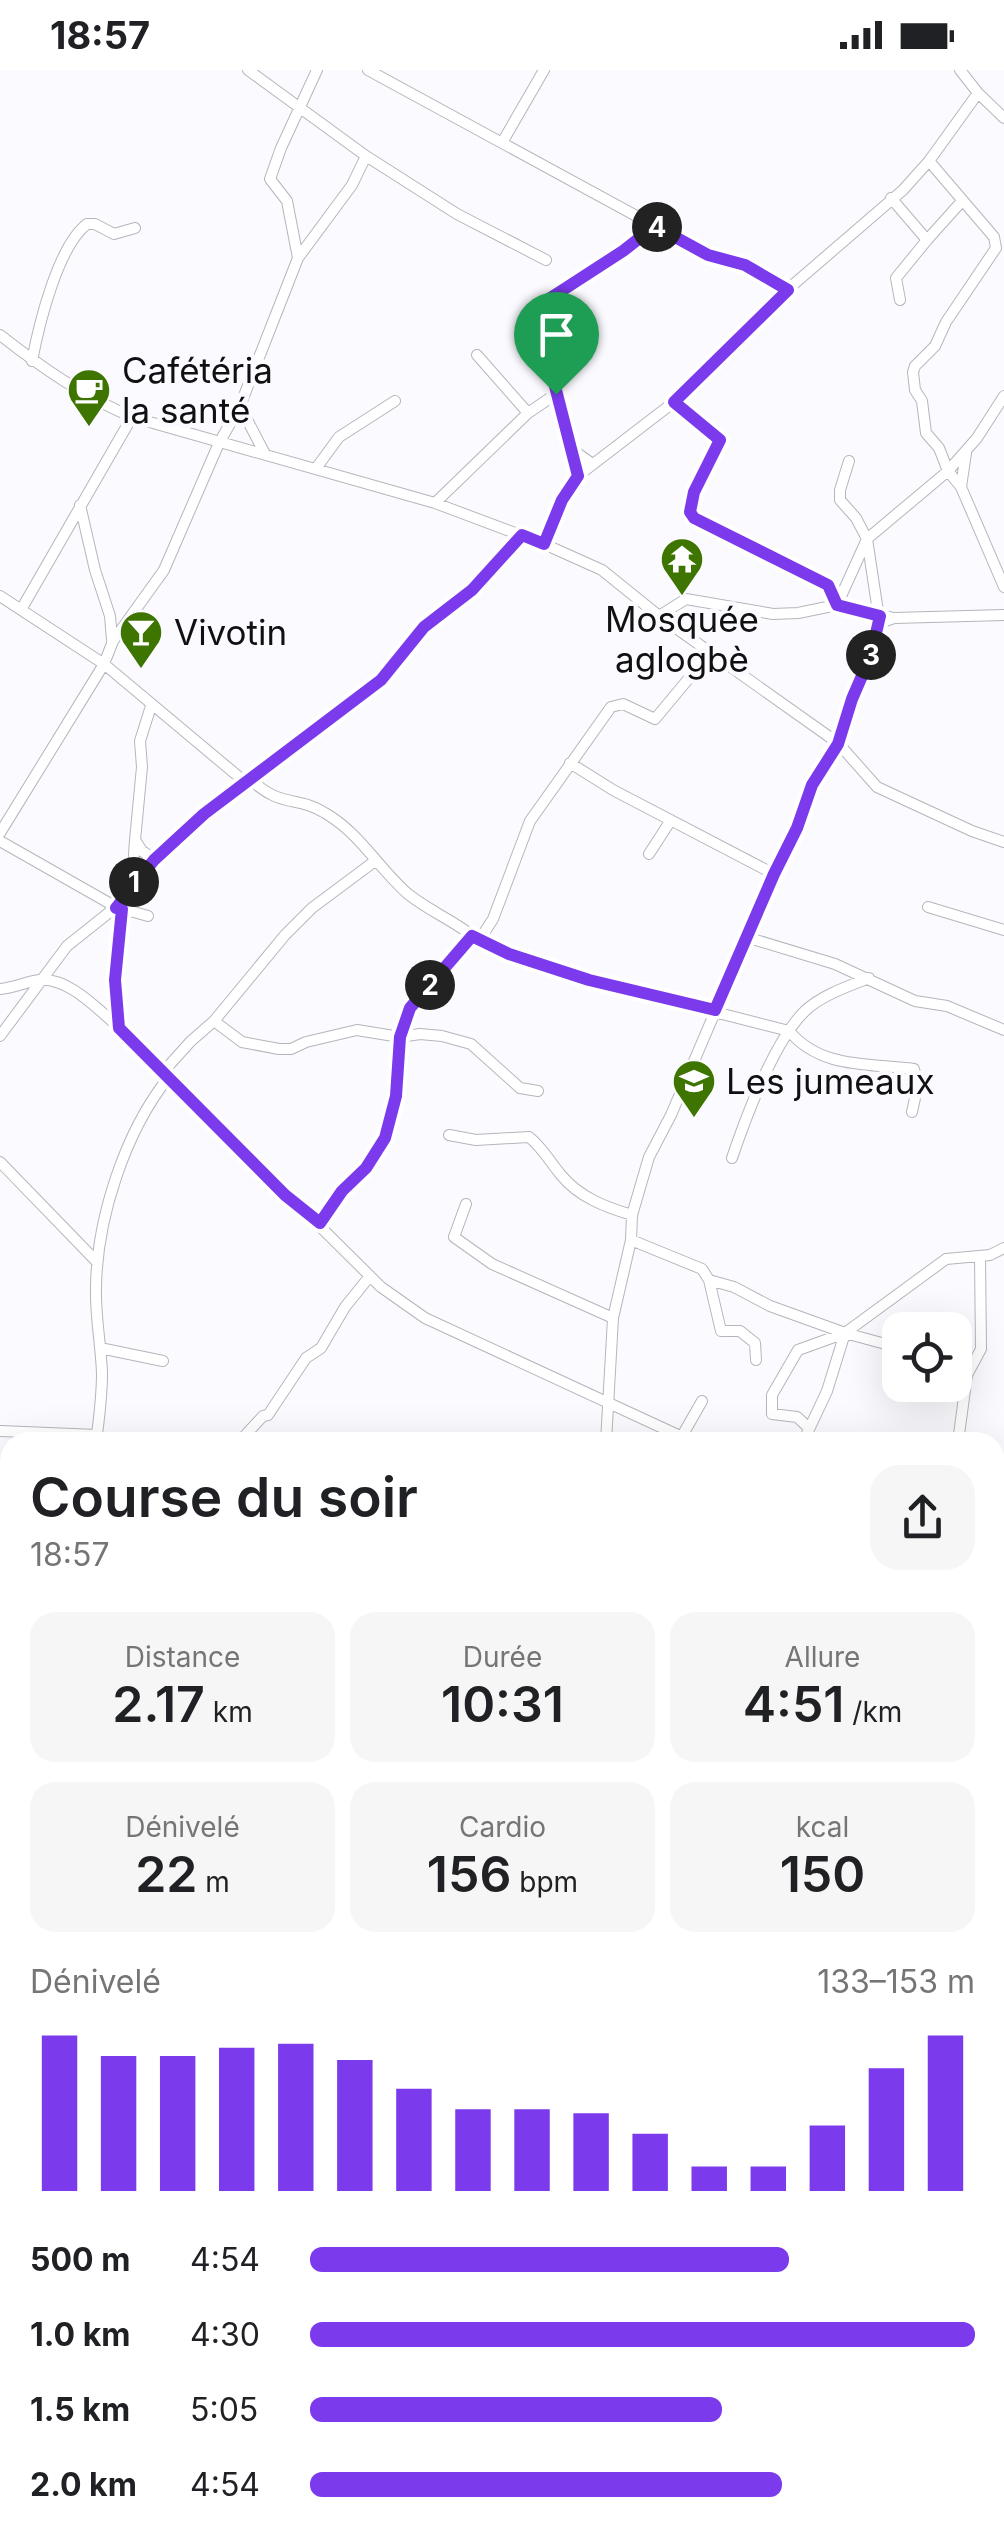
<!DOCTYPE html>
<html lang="fr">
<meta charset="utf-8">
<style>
:root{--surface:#fff;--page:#f6f6f6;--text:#202124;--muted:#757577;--accent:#7c3aed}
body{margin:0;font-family:Inter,sans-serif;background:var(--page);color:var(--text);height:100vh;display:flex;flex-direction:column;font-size:38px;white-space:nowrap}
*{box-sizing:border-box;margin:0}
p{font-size:32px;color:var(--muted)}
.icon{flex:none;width:55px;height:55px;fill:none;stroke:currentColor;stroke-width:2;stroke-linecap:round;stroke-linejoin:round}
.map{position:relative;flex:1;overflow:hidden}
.details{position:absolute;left:0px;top:1362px;width:1005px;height:1112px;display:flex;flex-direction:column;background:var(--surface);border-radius:30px 30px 0 0;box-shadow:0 10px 40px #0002}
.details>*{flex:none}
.tools{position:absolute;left:882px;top:1242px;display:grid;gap:20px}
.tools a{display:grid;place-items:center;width:90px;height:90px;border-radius:20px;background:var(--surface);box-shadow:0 10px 40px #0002;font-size:50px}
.pin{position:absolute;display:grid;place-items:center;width:85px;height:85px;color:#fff;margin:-102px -42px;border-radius:50% 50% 50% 0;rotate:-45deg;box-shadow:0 0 10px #0007}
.pin .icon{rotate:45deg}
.km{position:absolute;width:50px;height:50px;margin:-25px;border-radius:50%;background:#222;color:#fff;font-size:28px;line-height:50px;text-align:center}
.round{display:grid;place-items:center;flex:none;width:105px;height:105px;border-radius:30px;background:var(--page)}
.summary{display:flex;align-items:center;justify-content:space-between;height:170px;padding:0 30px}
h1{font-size:55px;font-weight:600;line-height:75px}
.figures{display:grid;grid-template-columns:repeat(3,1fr);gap:15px;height:170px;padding:10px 30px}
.figures div{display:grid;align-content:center;border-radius:25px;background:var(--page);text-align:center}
.figures b{font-size:50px;font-weight:600}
.figures small{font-size:28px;font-weight:400}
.figures p{font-size:28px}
.chart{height:280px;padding:20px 30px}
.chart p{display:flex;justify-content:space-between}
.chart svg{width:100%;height:180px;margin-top:10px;stroke:var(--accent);stroke-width:6}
ul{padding:0 30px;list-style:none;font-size:32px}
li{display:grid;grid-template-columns:160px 120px 1fr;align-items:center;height:75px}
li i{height:25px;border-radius:12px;background:var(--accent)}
.status{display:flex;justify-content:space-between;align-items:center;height:70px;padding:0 50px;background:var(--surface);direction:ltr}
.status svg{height:28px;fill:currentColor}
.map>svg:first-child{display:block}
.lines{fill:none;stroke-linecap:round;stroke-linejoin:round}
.minor-casing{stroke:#b5b6bb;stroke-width:12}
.minor{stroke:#fff;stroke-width:10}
.route-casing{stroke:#fff;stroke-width:20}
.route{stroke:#7c3aed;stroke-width:12}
.labels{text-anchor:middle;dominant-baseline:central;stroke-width:9;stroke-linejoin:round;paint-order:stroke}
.poi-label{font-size:35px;fill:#101012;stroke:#fafaff;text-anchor:start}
</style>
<div class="status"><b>18:57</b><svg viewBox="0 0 49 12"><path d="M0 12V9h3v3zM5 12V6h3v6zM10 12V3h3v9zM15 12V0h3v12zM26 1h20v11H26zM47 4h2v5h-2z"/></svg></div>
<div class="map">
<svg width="1004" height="2473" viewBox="0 0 1004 2473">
<rect width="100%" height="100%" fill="#fafaff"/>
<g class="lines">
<g class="minor-casing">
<path id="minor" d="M 248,0 L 366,86 L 457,144 L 546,190
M 368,0 L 708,185 L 745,195 L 787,220
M 960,0 L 978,23 L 1004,48
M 503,71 L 544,0
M 891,128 L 927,170 L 896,208 L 900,230
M 927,170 L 962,131
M 298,188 L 352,115 L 366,86
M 0,265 C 42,298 83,326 132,347 L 435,433 L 544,474 L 602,500 L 659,546 L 838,673 L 877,717 L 972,761 L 1004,772
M 477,285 L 528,343
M 32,291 C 39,254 58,176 87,154 L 95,154 L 114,164 L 135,158
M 556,324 L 570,378
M 1004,326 L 977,368 L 948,401 L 961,417 L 1004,517
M 674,332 L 720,370 C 709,391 683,425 694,448 L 828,515 L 837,535 L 867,469 L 948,401 L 939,378 L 926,363 L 922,331 L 915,320 L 913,302 L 915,296 L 935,276 L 946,252 L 996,178 L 994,167 L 929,91
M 240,336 L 265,384
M 849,391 L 840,420 L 840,430 L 856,448 L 867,469 L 879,548
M 317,397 L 339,367 L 395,331
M 579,405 L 570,378 L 591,393
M 961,417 L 966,383
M 435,433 L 528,343 L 556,324 L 536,246 L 535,238 L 539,233 L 623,181 L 655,156
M 80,435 L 95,500 L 110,546 L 112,570
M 544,474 L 562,430 L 579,405 L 674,332 L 787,220 L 903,120 L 929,91 L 978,23
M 0,526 L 104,594 L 245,712
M 22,538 L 132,347
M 659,546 L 686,529 L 773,544 L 798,543 L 837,535 L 894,548 L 1004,545
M 151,636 L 140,671 L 142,697 L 135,770 L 142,781 L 154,789
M 570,693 L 613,720 L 774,804
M 249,708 C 281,739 296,725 325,743 C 360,763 378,798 408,824 C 428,840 452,850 473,866 L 410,937 L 400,967 L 396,1026 L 385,1068 L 375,1086 L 342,1121 L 320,1153
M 0,763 L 104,594 L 113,571 L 164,500 L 219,373 L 240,336 L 298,188 L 287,131 L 270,109 L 281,78 L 317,0
M 0,771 L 116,837 L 148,846
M 649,784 L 671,750
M 132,813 L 135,770
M 928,837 L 1004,860
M 473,866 L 509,884 L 538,890 L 589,910 L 789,961 C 821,999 868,993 914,999 L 918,1014 L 912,1042
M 746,867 L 835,894 L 915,931 L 947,936 L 1004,960
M 480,869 L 493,849 L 530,751 L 611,637 L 623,634 L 655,649 L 690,607 L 720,589
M 0,919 C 13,918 26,912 39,910 C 69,907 98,940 119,957 L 381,1217 L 425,1248 L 693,1372
M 214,951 L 242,972 L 279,979 L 291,979 L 306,972 L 357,960 L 400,967 L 420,964 L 442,966 L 471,974 L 520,1018 L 538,1021
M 119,957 L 115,910 L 122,839
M 0,966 L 67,876 L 116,837 L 132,814 L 171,773 L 245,712 L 381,610 L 424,557 L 472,521 L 522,465
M 163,1002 L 191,971 L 214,951 L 285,865 L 312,838 L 375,791
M 449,1065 L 476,1070 L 529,1067 C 542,1077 550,1092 561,1105 C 579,1127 605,1137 632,1145
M 732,1088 C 746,1047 775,969 806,940 C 822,925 849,916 869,908
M 0,1092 L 97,1192
M 466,1134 L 454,1167 L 492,1194 L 613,1248
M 631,1170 L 702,1199 L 709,1210 L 734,1217 L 770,1236 L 845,1263 L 946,1189 L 990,1185 L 1004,1178
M 709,1210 L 721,1261 L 740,1261 L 755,1273 L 756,1290
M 100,1278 L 163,1291
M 809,1358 L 797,1347 L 772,1344 L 772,1325 L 798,1280 L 845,1263
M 0,1361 L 97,1365
M 682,1366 L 702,1331
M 96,1372 C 99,1350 102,1326 102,1303 C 101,1274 95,1246 96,1217 C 97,1148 125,1062 168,1008
M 239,1372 L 263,1346 L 268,1345 L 306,1288 L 321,1278 L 345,1237 L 370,1206
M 606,1372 L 613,1248 L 631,1170 L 632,1145 L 649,1087 L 671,1045 L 774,804 L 797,758 L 812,715 L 838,673 L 852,629 L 871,585 L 877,554 L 894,548
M 803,1372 L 827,1321 L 845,1263 L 900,1278
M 958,1372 L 967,1305 L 981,1279 L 980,1186
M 995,1452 L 1004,1455
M 995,1513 L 1004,1518
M 995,1695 L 998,1695
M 0,1789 L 10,1789
M 995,1870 L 1004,1874
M 0,1889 L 10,1835
M 997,2089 L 1004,2064
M 0,2179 L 10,2186
M 995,2263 L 1004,2273
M 536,2465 L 573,2473
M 830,2465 L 845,2473
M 98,2473 L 103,2465
M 202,2473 L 206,2465
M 423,2473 L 423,2465
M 746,2473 L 748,2465"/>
</g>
<use href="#minor" class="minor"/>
</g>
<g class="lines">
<g class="route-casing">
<path id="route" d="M 655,156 L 708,185 L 745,195 L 788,220 L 674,332 L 720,370 L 694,422 L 690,442 L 694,448 L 828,515 L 837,535 L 880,546 L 871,585 L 852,629 L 838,674 L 812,715 L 797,758 L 774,804 L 715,940 L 589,910 L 509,884 L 472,866 L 410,938 L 400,967 L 396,1026 L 385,1068 L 366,1098 L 342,1121 L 320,1153 L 285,1125 L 119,958 L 115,910 L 122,839 L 116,838 L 154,790 L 204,744 L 381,610 L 424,557 L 472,520 L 522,465 L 544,474 L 562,430 L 578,406 L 535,238 L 623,181 Z"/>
</g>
<use href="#route" class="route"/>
</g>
<defs>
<g id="cafe-pin" transform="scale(2.25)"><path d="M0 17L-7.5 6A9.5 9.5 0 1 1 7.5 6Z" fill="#3e7400" stroke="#fafaff"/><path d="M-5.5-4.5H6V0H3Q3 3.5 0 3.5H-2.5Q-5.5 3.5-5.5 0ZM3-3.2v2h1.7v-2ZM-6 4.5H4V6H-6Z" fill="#fff"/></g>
<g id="temple-pin" transform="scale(2.25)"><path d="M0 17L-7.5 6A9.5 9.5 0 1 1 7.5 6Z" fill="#3e7400" stroke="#fafaff"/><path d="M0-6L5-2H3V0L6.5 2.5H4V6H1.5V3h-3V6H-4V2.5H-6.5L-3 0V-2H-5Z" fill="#fff"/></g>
<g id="bar-pin" transform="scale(2.25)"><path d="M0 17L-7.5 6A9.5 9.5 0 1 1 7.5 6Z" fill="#3e7400" stroke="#fafaff"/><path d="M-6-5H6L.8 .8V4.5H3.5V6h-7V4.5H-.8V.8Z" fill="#fff"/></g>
<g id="school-pin" transform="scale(2.25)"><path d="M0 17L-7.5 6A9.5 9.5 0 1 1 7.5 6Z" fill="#3e7400" stroke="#fafaff"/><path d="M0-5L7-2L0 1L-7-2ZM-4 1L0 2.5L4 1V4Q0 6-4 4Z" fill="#fff"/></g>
</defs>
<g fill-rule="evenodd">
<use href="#cafe-pin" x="89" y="320"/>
<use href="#temple-pin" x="682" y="489"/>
<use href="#bar-pin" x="141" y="562"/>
<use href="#school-pin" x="694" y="1011"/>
</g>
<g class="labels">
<g class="poi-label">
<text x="122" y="300">Cafétéria<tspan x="122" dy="40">la santé</tspan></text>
<text x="682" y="549" text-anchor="middle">Mosquée<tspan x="682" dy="40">aglogbè</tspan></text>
<text x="174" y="562">Vivotin</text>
<text x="726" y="1011">Les jumeaux</text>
</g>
</g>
</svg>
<div class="tools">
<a><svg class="icon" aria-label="locate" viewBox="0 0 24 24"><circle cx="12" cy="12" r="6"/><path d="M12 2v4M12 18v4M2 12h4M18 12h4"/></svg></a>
</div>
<div class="pin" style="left:556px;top:324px;background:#1e9e55"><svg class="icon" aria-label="arrive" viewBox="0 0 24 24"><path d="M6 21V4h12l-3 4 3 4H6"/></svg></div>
<b class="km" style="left:134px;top:812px">1</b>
<b class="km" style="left:430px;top:915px">2</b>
<b class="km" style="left:871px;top:585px">3</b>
<b class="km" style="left:657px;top:157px">4</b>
<section class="details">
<div class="summary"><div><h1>Course du soir</h1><p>18:57</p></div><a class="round"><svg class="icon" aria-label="share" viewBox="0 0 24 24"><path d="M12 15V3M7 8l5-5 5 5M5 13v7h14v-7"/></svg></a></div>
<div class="figures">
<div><p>Distance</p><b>2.17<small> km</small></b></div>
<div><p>Durée</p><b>10:31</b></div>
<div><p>Allure</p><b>4:51<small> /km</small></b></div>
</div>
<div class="figures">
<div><p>Dénivelé</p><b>22<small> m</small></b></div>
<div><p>Cardio</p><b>156<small> bpm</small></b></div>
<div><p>kcal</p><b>150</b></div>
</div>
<div class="chart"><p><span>Dénivelé</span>133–153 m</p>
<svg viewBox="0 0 160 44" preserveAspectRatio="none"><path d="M5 44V6M15 44V11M25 44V11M35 44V9M45 44V8M55 44V12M65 44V19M75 44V24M85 44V24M95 44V25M105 44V30M115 44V38M125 44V38M135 44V28M145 44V14M155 44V6"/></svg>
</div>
<ul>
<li><b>500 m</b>4:54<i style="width:72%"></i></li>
<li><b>1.0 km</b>4:30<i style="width:100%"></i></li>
<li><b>1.5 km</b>5:05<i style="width:62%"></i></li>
<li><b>2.0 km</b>4:54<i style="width:71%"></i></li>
</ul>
</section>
</div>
